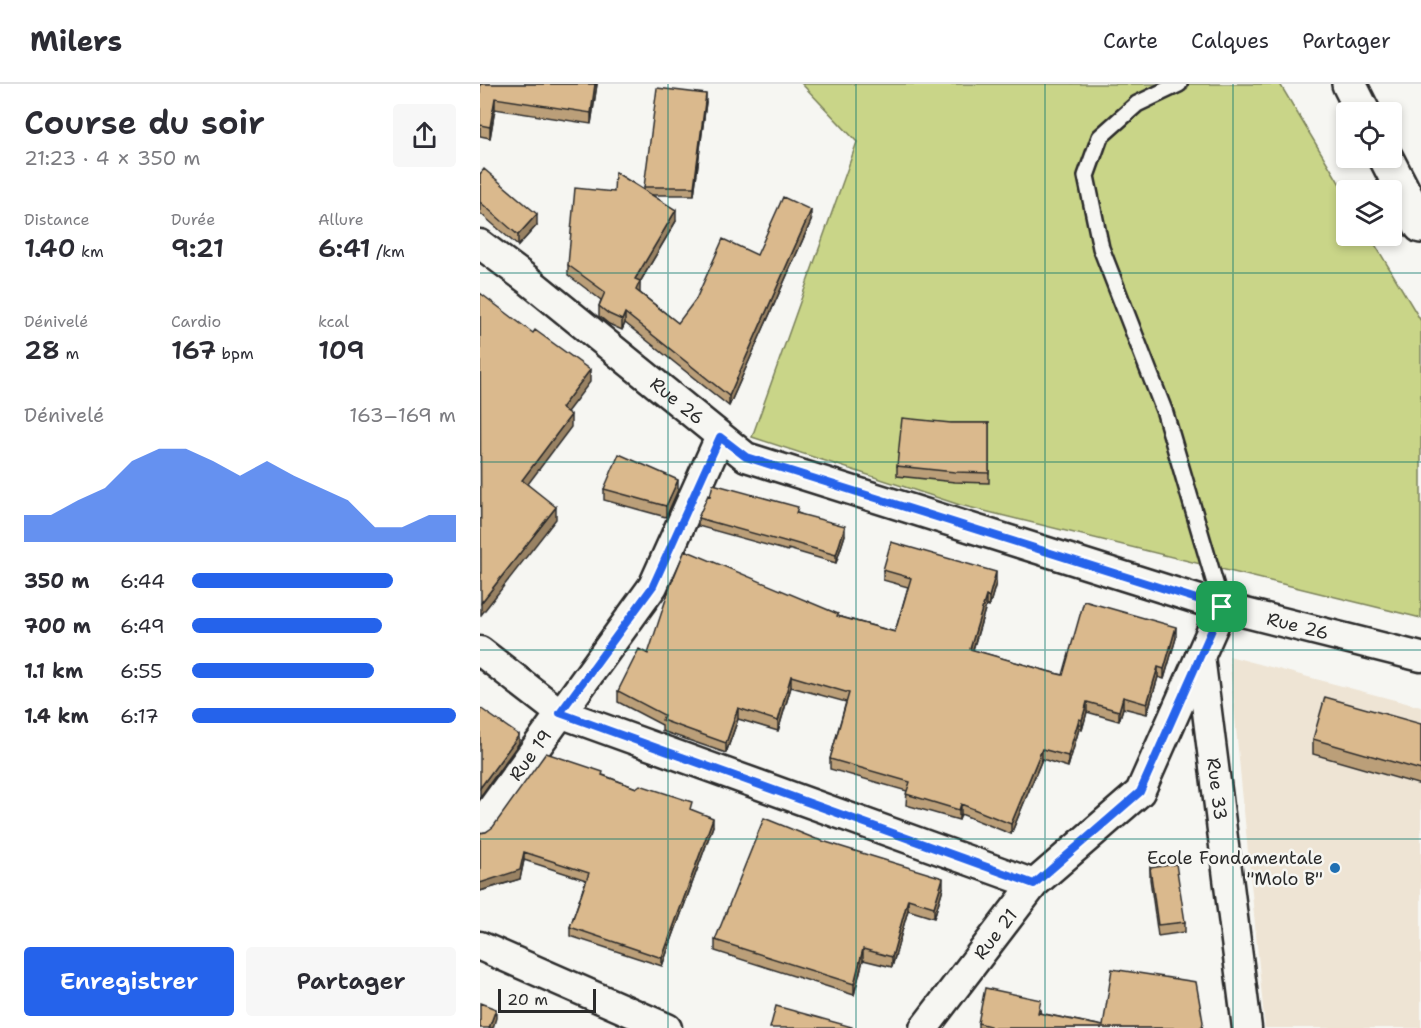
<!DOCTYPE html>
<html lang="fr">
<meta charset="utf-8">
<style>
:root{--surface:#fff;--page:#f7f7f7;--text:#2b2b33;--muted:#7c7c81;--line:#e1e1e2;--accent:#2563eb}
body{margin:0;font-family:"Shantell Sans",sans-serif;background:var(--page);color:var(--text);height:100vh;display:flex;flex-direction:column;font-size:22px;white-space:nowrap}
*{box-sizing:border-box;margin:0}
p{font-size:20px;color:var(--muted)}
.icon{flex:none;width:33px;height:33px;fill:none;stroke:currentColor;stroke-width:2;stroke-linecap:round;stroke-linejoin:round}
.map{position:relative;flex:1;overflow:hidden}
.drawer{display:flex;flex-direction:column;background:var(--surface);width:480px}
.drawer>*{flex:none}
.buttons{position:absolute;left:856px;top:18px;display:grid;gap:12px}
.buttons a{display:grid;place-items:center;width:66px;height:66px;border-radius:6px;background:var(--surface);box-shadow:0 3px 9px #0003;font-size:30px}
.scale{position:absolute;left:18px;bottom:15px;width:98px;box-sizing:border-box;padding-left:6px;border:3px solid #2b2b2b;border-top:0;font-size:16px;line-height:21px;white-space:nowrap;color:#2b2b2b;-webkit-text-stroke:4px #f6f6f2;paint-order:stroke}
.pin{position:absolute;display:grid;place-items:center;width:51px;height:51px;color:#fff;margin:-26px;border-radius:12px;box-shadow:0 3px 9px #0006}
.round{display:grid;place-items:center;flex:none;width:63px;height:63px;border-radius:6px;background:var(--page)}
.headline{display:flex;align-items:center;justify-content:space-between;height:102px;padding:0 24px}
h1{font-size:33px;font-weight:600;line-height:45px}
.stats{display:grid;grid-template-columns:repeat(3,1fr);gap:9px;height:102px;padding:6px 24px}
.stats div{display:grid;align-content:center}
.stats b{font-size:26px;font-weight:600}
.stats small{font-size:16px;font-weight:400}
.stats p{font-size:16px}
.chart{height:168px;padding:12px 24px}
.chart p{display:flex;justify-content:space-between}
.chart svg{width:100%;height:108px;margin-top:6px;fill:var(--accent);opacity:.7}
.button{display:flex;gap:12px;margin-top:auto;padding:12px 24px}
.button a{flex:1;height:69px;border-radius:6px;background:var(--accent);color:#fff;font-size:24px;font-weight:600;line-height:69px;text-align:center}
.button a+a{background:var(--page);color:var(--text)}
ul{padding:0 24px;list-style:none;font-size:20px}
li{display:grid;grid-template-columns:96px 72px 1fr;align-items:center;height:45px}
li i{height:15px;border-radius:8px;background:var(--accent)}
header{display:flex;align-items:center;gap:36px;box-sizing:border-box;height:84px;padding:0 30px;background:var(--surface);border-bottom:2px solid var(--line)}
header strong{font-size:28px}
nav{display:flex;gap:33px;margin-inline-start:auto;font-size:21px}
main{display:flex;flex:1;min-height:0}
.map>svg:first-child{display:block}
.built{fill:#eee4d4}
.green{fill:#c9d588;stroke:#7a805a;stroke-width:1.5}
.lines{fill:none;stroke-linecap:round;stroke-linejoin:round}
.service-casing{stroke:#2b2b2b;stroke-width:20}
.minor-casing{stroke:#2b2b2b;stroke-width:33}
.secondary-casing{stroke:#2b2b2b;stroke-width:38}
.service{stroke:#f6f6f2;stroke-width:15}
.minor{stroke:#f6f6f2;stroke-width:28}
.secondary{stroke:#f6f6f2;stroke-width:33}
.wall{fill:#bb9f79;stroke:#2b2b2b;stroke-width:1.5}
.shaded-wall{fill:#998263;stroke:#2b2b2b;stroke-width:1.5}
.building{fill:#dab98d;stroke:#2b2b2b;stroke-width:1.5}
.route-casing{stroke:#fff;stroke-width:12}
.route{stroke:#2563eb;stroke-width:8}
.grid{fill:none;stroke:#0f766e;stroke-width:1.5;stroke-opacity:0.55}
.poi-dot{fill:#1f6fb2;stroke:#f6f6f2;stroke-width:2}
.labels{text-anchor:middle;dominant-baseline:central;stroke-width:5;stroke-linejoin:round;paint-order:stroke}
.street-label{font-size:18px;fill:#2b2b2b;stroke:#f6f6f2}
.poi-label{font-size:18px;fill:#2b2b2b;stroke:#f6f6f2;text-anchor:end}
</style>
<header>
<strong>Milers</strong>
<nav><a>Carte</a><a>Calques</a><a>Partager</a></nav>
</header>
<main>
<section class="drawer">
<div class="headline"><div><h1>Course du soir</h1><p>21:23 · 4 × 350 m</p></div><a class="round"><svg class="icon" aria-label="share" viewBox="0 0 24 24"><path d="M12 15V3M7 8l5-5 5 5M5 13v7h14v-7"/></svg></a></div>
<div class="stats">
<div><p>Distance</p><b>1.40<small> km</small></b></div>
<div><p>Durée</p><b>9:21</b></div>
<div><p>Allure</p><b>6:41<small> /km</small></b></div>
</div>
<div class="stats">
<div><p>Dénivelé</p><b>28<small> m</small></b></div>
<div><p>Cardio</p><b>167<small> bpm</small></b></div>
<div><p>kcal</p><b>109</b></div>
</div>
<div class="chart"><p><span>Dénivelé</span>163–169 m</p>
<svg viewBox="0 0 160 44" preserveAspectRatio="none"><path d="M0 44V33L10 33L20 27L30 22L40 11L50 6L60 6L70 11L80 17L90 11L100 17L110 22L120 27L130 38L140 38L150 33L160 33V44z"/></svg>
</div>
<ul>
<li><b>350 m</b>6:44<i style="width:76%"></i></li>
<li><b>700 m</b>6:49<i style="width:72%"></i></li>
<li><b>1.1 km</b>6:55<i style="width:69%"></i></li>
<li><b>1.4 km</b>6:17<i style="width:100%"></i></li>
</ul>
<div class="button"><a>Enregistrer</a><a>Partager</a></div>
</section>
<div class="map">
<svg width="941" height="944" viewBox="0 0 941 944">
<rect width="100%" height="100%" fill="#f6f6f2"/>
<filter id="ink" filterUnits="userSpaceOnUse"><feTurbulence type="fractalNoise" baseFrequency=".0167" numOctaves="2"/><feDisplacementMap in="SourceGraphic" scale="12" xChannelSelector="R" yChannelSelector="G"/><feConvolveMatrix kernelMatrix="1 2 1 2 8 2 1 2 1" color-interpolation-filters="sRGB"/></filter>
<g filter="url(#ink)">
<path class="built" d="M 749,572 L 941,623 L 941,944 L 785,944 Z"/>
<path class="green" d="M 322,0 L 800,0 L 867,112 L 867,152 L 890,152 L 941,237 L 941,534 L 480,421 L 272,353 L 377,58 Z"/>
<g class="lines">
<g class="service-casing">
<path id="service" d="M 699,0 L 657,20 L 620,53 L 606,92 L 621,164 L 685,329 L 742,523"/>
</g>
<g class="minor-casing">
<g id="minor">
<path id="s1" d="M 0,160 L 48,196 L 266,373 L 742,523 L 941,573"/>
<path d="M 0,567 L 80,629 L 554,800"/>
<path id="s2" d="M 720,572 L 767,944"/>
<path id="s3" d="M 0,741 L 173,502 L 240,353"/>
<path d="M 0,862 L 187,944"/>
<path id="s4" d="M 444,944 L 554,800 L 660,708 L 742,523"/>
</g>
</g>
<g class="secondary-casing">
<path id="secondary" d="M 869,0 L 883,28
M 906,74 L 941,142"/>
</g>
<use href="#service" class="service"/>
<use href="#minor" class="minor"/>
<use href="#secondary" class="secondary"/>
</g>
<path class="wall" d="M 0,0 L 117,0 L 111,40 L 15,25 L 10,54 L 0,52 Z
M 226,18 L 214,111 L 171,111 L 196,137 L 160,198 L 159,208 L 198,239 L 277,171 L 331,137 L 249,322 L 145,239 L 142,246 L 129,240 L 119,232 L 119,222 L 121,216 L 88,191 L 88,181 L 134,108 L 164,107 L 164,103 Z
M 0,90 L 57,141 L 38,162 L 0,129 Z
M 471,339 L 509,339 L 509,399 L 475,398 L 417,392 L 417,382 Z
M 124,405 L 198,406 L 186,433 L 124,416 Z
M 318,429 L 365,451 L 356,479 L 308,465 L 308,467 L 218,442 L 218,434 Z
M 403,486 L 516,499 L 509,523 L 506,522 L 493,566 L 574,589 L 583,591 L 696,554 L 684,595 L 678,593 L 667,630 L 643,624 L 639,637 L 607,628 L 602,646 L 599,645 L 588,683 L 562,675 L 531,750 L 481,730 L 479,736 L 426,721 L 427,707 L 350,685 L 350,675 L 366,618 L 311,603 L 298,647 L 258,635 L 246,669 L 182,647 L 182,641 L 138,618 L 138,607 L 168,570 L 358,532 L 415,548 L 428,503 L 403,496 Z
M 941,640 L 941,701 L 833,670 L 833,655 Z
M 123,691 L 212,726 L 233,742 L 182,882 L 90,852 L 90,843 L 106,796 L 44,776 L 40,795 L 0,807 L 0,749 L 6,748 Z
M 670,784 L 705,838 L 705,848 L 678,852 L 670,795 Z
M 463,804 L 454,834 L 428,826 L 412,883 L 383,876 L 374,911 L 235,867 L 235,856 Z
M 561,926 L 560,929 L 623,942 L 723,944 L 498,944 L 498,939 Z"/>
<path class="shaded-wall" d="M 115,0 L 117,0 L 111,40 L 111,29 Z
M 226,10 L 226,18 L 214,111 L 214,103 Z
M 15,14 L 15,25 L 10,54 L 10,43 Z
M 196,126 L 196,137 L 160,198 L 160,208 L 156,216 L 155,195 Z
M 331,126 L 331,137 L 249,322 L 249,312 Z
M 57,130 L 57,141 L 38,162 L 38,151 Z
M 145,229 L 145,239 L 142,246 L 142,236 Z
M 110,286 L 110,298 L 81,336 L 81,324 Z
M 91,331 L 91,343 L 42,408 L 42,396 Z
M 198,396 L 198,406 L 186,433 L 186,422 Z
M 76,423 L 76,435 L 1,531 L 1,519 Z
M 365,442 L 365,451 L 356,479 L 356,471 Z
M 516,488 L 516,499 L 509,523 L 509,513 Z
M 506,512 L 506,522 L 490,575 L 490,565 Z
M 696,543 L 696,554 L 684,595 L 684,585 Z
M 678,583 L 678,593 L 667,630 L 667,620 Z
M 311,592 L 311,603 L 298,647 L 298,637 Z
M 643,613 L 643,624 L 639,637 L 639,627 Z
M 607,618 L 607,628 L 602,646 L 602,636 Z
M 258,624 L 258,635 L 246,669 L 246,659 Z
M 599,635 L 599,645 L 588,683 L 588,672 Z
M 39,651 L 39,659 L 0,713 L 0,704 Z
M 562,665 L 562,675 L 531,750 L 531,740 Z
M 481,720 L 481,730 L 479,736 L 479,726 Z
M 233,734 L 233,742 L 182,882 L 182,874 Z
M 44,768 L 44,776 L 40,795 L 0,807 L 0,799 Z
M 463,794 L 463,804 L 454,834 L 454,823 Z
M 428,815 L 428,826 L 412,883 L 412,873 Z
M 383,865 L 383,876 L 374,911 L 374,900 Z
M 16,925 L 16,934 L 13,944 L 9,944 Z"/>
<path class="building" d="M 0,0 L 115,0 L 111,29 L 15,14 L 10,43 L 0,41 Z
M 177,4 L 226,10 L 214,103 L 164,103 Z
M 4,85 L 57,130 L 38,151 L 0,118 L 0,90 Z
M 135,88 L 196,126 L 155,195 L 160,197 L 156,206 L 198,239 L 216,215 L 243,155 L 277,171 L 303,113 L 331,126 L 249,312 L 145,229 L 142,236 L 129,230 L 119,222 L 125,208 L 88,181 L 95,104 L 134,108 Z
M 0,209 L 53,249 L 55,246 L 110,286 L 81,324 L 91,331 L 42,396 L 76,423 L 1,519 Z
M 422,334 L 471,339 L 509,339 L 509,389 L 475,388 L 417,382 Z
M 139,370 L 198,396 L 186,422 L 124,405 Z
M 233,400 L 318,423 L 316,429 L 365,442 L 356,471 L 308,457 L 308,459 L 218,434 L 228,411 L 230,412 Z
M 411,458 L 516,488 L 509,513 L 506,512 L 490,565 L 574,589 L 583,591 L 604,517 L 696,543 L 684,585 L 678,583 L 667,620 L 643,613 L 639,627 L 607,618 L 602,636 L 599,635 L 588,672 L 562,665 L 531,740 L 481,720 L 479,726 L 426,710 L 430,698 L 350,675 L 369,609 L 311,592 L 298,637 L 258,624 L 246,659 L 182,636 L 184,631 L 138,607 L 159,565 L 168,570 L 191,500 L 205,466 L 358,530 L 357,532 L 415,548 L 431,494 L 403,486 Z
M 845,613 L 941,640 L 941,686 L 833,655 Z
M 0,624 L 39,651 L 0,704 Z
M 66,669 L 123,688 L 122,691 L 156,704 L 160,701 L 212,718 L 210,725 L 233,734 L 182,874 L 90,843 L 109,789 L 44,768 L 40,786 L 0,799 L 0,749 L 6,748 L 13,743 Z
M 284,734 L 336,755 L 463,794 L 454,823 L 428,815 L 412,873 L 383,865 L 374,900 L 235,856 Z
M 696,780 L 705,838 L 678,841 L 670,784 Z
M 632,885 L 716,898 L 723,938 L 722,944 L 510,944 L 510,942 L 498,939 L 505,904 L 561,916 L 558,929 L 623,942 Z
M 0,919 L 16,925 L 9,944 L 0,944 Z
M 296,922 L 372,943 L 372,944 L 290,944 Z"/>
</g>
<g class="lines" filter="url(#ink)">
<g class="route-casing">
<path id="route" d="M 240,353 L 266,373 L 742,523 L 660,708 L 554,800 L 80,629 L 173,502 Z"/>
</g>
<use href="#route" class="route"/>
</g>
<path class="grid" d="M 188,0 L 188,944M 376,0 L 376,944M 565,0 L 565,944M 753,0 L 753,944M 0,189 L 941,189M 0,378 L 941,378M 0,566 L 941,566M 0,755 L 941,755"/>
<circle class="poi-dot" cx="855" cy="784" r="6"/>
<g class="labels">
<g class="street-label">
<text stroke="none"><textPath href="#s1" startOffset="252">Rue 26</textPath></text>
<text stroke="none"><textPath href="#s1" startOffset="918">Rue 26</textPath></text>
<text stroke="none"><textPath href="#s3" startOffset="86">Rue 19</textPath></text>
<text stroke="none"><textPath href="#s2" startOffset="134">Rue 33</textPath></text>
<text stroke="none"><textPath href="#s4" startOffset="118">Rue 21</textPath></text>
</g>
<g class="poi-label">
<text x="843" y="774">Ecole Fondamentale<tspan x="843" dy="21">"Molo B"</tspan></text>
</g>
</g>
</svg>
<div class="buttons">
<a><svg class="icon" aria-label="locate" viewBox="0 0 24 24"><circle cx="12" cy="12" r="6"/><path d="M12 2v4M12 18v4M2 12h4M18 12h4"/></svg></a>
<a><svg class="icon" aria-label="layers" viewBox="0 0 24 24"><path d="M12 4l9 5-9 5-9-5zM3 14l9 5 9-5"/></svg></a>
</div>
<div class="scale">20 m</div>
<div class="pin" style="left:742px;top:523px;background:#1e9e55"><svg class="icon" aria-label="arrive" viewBox="0 0 24 24"><path d="M6 21V4h12l-3 4 3 4H6"/></svg></div>
</div>
</main>
